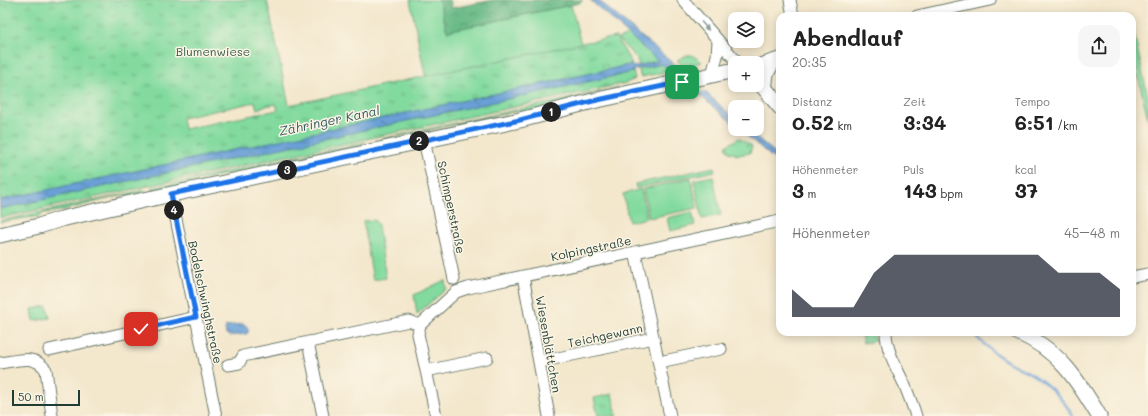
<!DOCTYPE html>
<html lang="de">
<meta charset="utf-8">
<style>
:root{--surface:#fff;--page:#f6f6f6;--text:#222;--muted:#767676;--accent:#111827}
body{margin:0;font-family:Mali,sans-serif;background:var(--page);color:var(--text);height:100vh;display:flex;flex-direction:column;font-size:15px;white-space:nowrap}
*{box-sizing:border-box;margin:0}
p{font-size:13px;color:var(--muted)}
.icon{flex:none;width:22px;height:22px;fill:none;stroke:currentColor;stroke-width:2;stroke-linecap:round;stroke-linejoin:round}
.map{position:relative;flex:1;overflow:hidden}
.details{position:absolute;left:776px;top:12px;width:360px;height:324px;display:flex;flex-direction:column;background:var(--surface);border-radius:12px;box-shadow:0 2px 10px #0003}
.details>*{flex:none}
.tools{position:absolute;left:728px;top:12px;display:grid;gap:8px}
.tools a{display:grid;place-items:center;width:36px;height:36px;border-radius:8px;background:var(--surface);box-shadow:0 2px 10px #0003;font-size:20px}
.scale{position:absolute;left:12px;bottom:10px;width:68px;box-sizing:border-box;padding-left:4px;border:2px solid #1f3d34;border-top:0;font-size:11px;line-height:14px;white-space:nowrap;color:#1f3d34;-webkit-text-stroke:3px #fcf5e5;paint-order:stroke}
.pin{position:absolute;display:grid;place-items:center;width:34px;height:34px;color:#fff;margin:-17px;border-radius:8px;box-shadow:0 2px 6px #0006}
.km{position:absolute;width:20px;height:20px;margin:-10px;border-radius:50%;background:#222;color:#fff;font-size:11px;line-height:20px;text-align:center}
.round{display:grid;place-items:center;flex:none;width:42px;height:42px;border-radius:12px;background:var(--page)}
.overview{display:flex;align-items:center;justify-content:space-between;height:68px;padding:0 16px}
h1{font-size:22px;font-weight:800;line-height:30px}
.metrics{display:grid;grid-template-columns:repeat(3,1fr);gap:6px;height:68px;padding:4px 16px}
.metrics div{display:grid;align-content:center}
.metrics b{font-size:20px;font-weight:800}
.metrics small{font-size:11px;font-weight:400}
.metrics p{font-size:11px}
.chart{height:112px;padding:8px 16px}
.chart p{display:flex;justify-content:space-between}
.chart svg{width:100%;height:72px;margin-top:4px;fill:var(--accent);opacity:.7}
.map>svg:first-child{display:block}
.grass{fill:#82da9f;stroke:#508c6a}
.forest{fill:url(#forest-crowns);stroke:#447c5d}
.park{fill:url(#park-tufts);stroke:#508c6a;fill-rule:evenodd}
.water{fill:url(#water-ripples);stroke:#446e86}
.pier{fill:#f3e7cc}
.lines{fill:none;stroke-linecap:round;stroke-linejoin:round}
.stream{stroke:#6aa0d7;stroke-width:2.5}
.minor-casing{stroke:#697869;stroke-width:13}
.major-casing{stroke:#697869;stroke-width:17}
.minor{stroke:#fff;stroke-width:11}
.major{stroke:#fff;stroke-width:15}
.oneway{fill:#8f9e9a}
.route-casing{stroke:#fff;stroke-width:8}
.route{stroke:#1a73e8;stroke-width:5}
.labels{text-anchor:middle;dominant-baseline:central;stroke-width:3;stroke-linejoin:round;paint-order:stroke}
.park-label{font-size:12px;fill:#335c49;stroke:#fcf5e5}
.street-label{font-size:12px;fill:#1f3d34;stroke:#fcf5e5}
.water-label{font-size:13px;font-style:italic;fill:#365b65;stroke:#fcf5e5}
</style>
<div class="map">
<svg width="1148" height="416" viewBox="0 0 1148 416">
<defs>
<pattern id="forest-crowns" width="20" height="18" patternUnits="userSpaceOnUse"><rect width="20" height="18" fill="#69ba86"/><path d="M2 6a3 3 0 1 1 6 0M12 15a3 3 0 1 1 6 0" fill="none" stroke="#56986e"/></pattern>
<pattern id="park-tufts" width="24" height="20" patternUnits="userSpaceOnUse"><rect width="24" height="20" fill="#82da9f"/><path d="M3 7l-1-3M5 7V3M7 7l1-3M15 17l-1-3M17 17v-4M19 17l1-3" fill="none" stroke="#6ab282"/></pattern>
<pattern id="water-ripples" width="26" height="14" patternUnits="userSpaceOnUse"><rect width="26" height="14" fill="#6aa0d7"/><path d="M2 4q2-2 4 0t4 0M15 11q2-2 4 0t4 0" fill="none" stroke="#5784af"/></pattern>
</defs>
<rect width="100%" height="100%" fill="#fcf5e5"/>
<filter id="ink" filterUnits="userSpaceOnUse"><feTurbulence type="fractalNoise" baseFrequency=".025" numOctaves="2"/><feDisplacementMap in="SourceGraphic" scale="8" xChannelSelector="R" yChannelSelector="G"/><feConvolveMatrix kernelMatrix="1 2 1 2 8 2 1 2 1" color-interpolation-filters="sRGB"/></filter>
<filter id="wash" filterUnits="userSpaceOnUse"><feTurbulence type="fractalNoise" baseFrequency=".012" numOctaves="4" result="noise"/><feDisplacementMap in="SourceGraphic" scale="16" xChannelSelector="R" yChannelSelector="G"/><feGaussianBlur stdDeviation="0.9" result="paint"/><feColorMatrix in="noise" values="0 0 0 0 0 0 0 0 0 0 0 0 0 0 0 0 0 1.4 0 .05"/><feComposite in="paint" operator="in"/></filter>
<g filter="url(#wash)">
<rect width="100%" height="100%" fill="#f3e7cc"/>
<path class="grass" d="M 410,0 L 439,0 L 447,31 L 571,5 L 581,44 L 429,76 L 425,75 Z
M 1132,25 L 1148,97 L 1148,120 L 1132,49 Z
M 630,34 L 659,61 L 639,66 L 637,59 L 618,39 Z
M 687,55 L 692,55 L 702,62 L 684,67 L 677,60 Z
M 662,64 L 670,71 L 642,77 L 640,76 L 639,69 Z
M 618,88 L 519,114 L 518,111 L 392,138 L 380,140 L 382,139 Z
M 365,142 L 365,144 L 271,164 L 266,168 L 223,175 L 151,191 L 152,188 Z
M 714,167 L 715,171 L 636,188 L 635,184 Z
M 713,176 L 721,215 L 702,219 L 694,180 Z
M 691,178 L 697,208 L 649,218 L 643,189 Z
M 641,189 L 647,218 L 629,222 L 623,194 Z
M 144,190 L 147,192 L 126,197 L 123,195 L 60,211 L 44,213 L 41,216 L 20,219 L 0,222 L 0,221 Z
M 692,212 L 695,225 L 670,231 L 667,218 Z
M 375,220 L 378,225 L 386,278 L 373,280 L 363,221 Z
M 445,280 L 446,288 L 445,290 L 417,314 L 414,295 Z
M 47,306 L 50,318 L 34,321 L 32,309 Z
M 855,332 L 873,332 L 875,340 L 875,341 L 863,343 L 862,335 L 856,336 Z"/>
<path class="forest" d="M 439,0 L 450,0 L 452,8 L 494,0 L 583,0 L 580,3 L 447,31 Z"/>
<path class="park" d="M 0,0 L 267,0 L 289,105 L 587,42 L 616,37 L 631,62 L 635,79 L 626,83 L 0,218 ZM 255,102 L 257,109 L 261,108 L 261,107 L 276,104 L 278,110 L 184,129 L 182,118 Z
M 739,138 L 752,146 L 750,153 L 738,155 L 729,152 L 726,146 Z
M 612,394 L 617,416 L 598,416 L 594,398 Z"/>
<path class="water" d="M 590,0 L 598,0 L 679,68 L 735,119 L 735,125 L 662,64 L 633,70 L 633,72 L 0,209 L 0,200 L 629,65 L 631,64 L 632,67 L 658,61 Z
M 739,129 L 747,129 L 780,157 L 780,164 Z
M 242,324 C 247,324 249,329 248,333 L 246,334 L 230,336 L 226,334 L 225,329 L 226,326 Z"/>
<path class="pier" d="M 679,68 L 706,91 L 695,93 L 670,71 Z"/>
<g class="lines">
<path class="stream" d="M 972,332 C 982,343 992,352 1005,360 C 1011,364 1018,367 1024,370 C 1043,379 1063,398 1073,416"/>
</g>
</g>
<g filter="url(#ink)">
<g class="lines">
<g class="minor-casing">
<path id="minor" d="M 683,0 L 738,63
M 790,0 L 793,16
M 917,16 L 990,0
M 757,65 L 779,58
M 712,75 L 717,56 L 718,41
M 766,90 L 768,74 L 776,60
M 424,140 L 454,279
M 171,194 L 216,416
M 635,252 L 670,416
M 523,276 L 549,416
M 1132,277 L 1148,274
M 886,332 C 886,351 898,370 905,386 C 909,396 913,406 916,416
M 308,342 L 323,416
M 49,350 L 196,317
M 539,362 L 653,338
M 659,362 L 721,349
M 0,363 C 17,361 34,353 46,370 L 52,416
M 228,365 L 239,363 L 243,356 L 409,321 L 420,325
M 426,371 L 487,358
M 436,416 L 418,334 L 420,325 L 456,292 L 468,288 L 780,221"/>
</g>
<g class="major-casing">
<path id="major" d="M 757,79 L 780,107
M 0,235 L 39,226 L 61,219 L 144,200 L 520,120 L 593,101 L 735,70
M 1017,332 C 1058,349 1077,379 1099,416"/>
</g>
<use href="#minor" class="minor"/>
<use href="#major" class="major"/>
</g>
<defs><path id="oneway-solid" d="M-6-.8H1V-3.2L6.5 0L1 3.2V.8H-6Z"/></defs>
<use class="oneway" href="#oneway-solid" transform="translate(705 26) rotate(49)"/>
</g>
<g class="lines" filter="url(#ink)">
<g class="route-casing">
<path id="route" d="M 141,329 L 196,317 L 171,194 L 520,120 L 593,101 L 682,82"/>
</g>
<use href="#route" class="route"/>
</g>
<g class="labels">
<g class="park-label">
<text x="213" y="51">Blumenwiese</text>
</g>
<g class="street-label">
<text transform="translate(452 207) rotate(78)">Schimperstraße</text>
<text transform="translate(591 248) rotate(-12)">Kolpingstraße</text>
<text transform="translate(206 302) rotate(78)">Bodelschwinghstraße</text>
<text transform="translate(605 335) rotate(-12)">Teichgewann</text>
<text transform="translate(549 344) rotate(80)">Wiesenblättchen</text>
</g>
<g class="water-label">
<text transform="translate(329 120) rotate(-12)">Zähringer Kanal</text>
</g>
</g>
</svg>
<div class="tools">
<a><svg class="icon" aria-label="layers" viewBox="0 0 24 24"><path d="M12 4l9 5-9 5-9-5zM3 14l9 5 9-5"/></svg></a>
<a>+</a>
<a>−</a>
</div>
<div class="scale">50 m</div>
<div class="pin" style="left:682px;top:82px;background:#1e9e55"><svg class="icon" aria-label="arrive" viewBox="0 0 24 24"><path d="M6 21V4h12l-3 4 3 4H6"/></svg></div>
<div class="pin" style="left:141px;top:329px;background:#d93025"><svg class="icon" aria-label="check" viewBox="0 0 24 24"><path d="M5 12l5 5 9-10"/></svg></div>
<b class="km" style="left:551px;top:112px">1</b>
<b class="km" style="left:419px;top:141px">2</b>
<b class="km" style="left:287px;top:170px">3</b>
<b class="km" style="left:174px;top:210px">4</b>
<section class="details">
<div class="overview"><div><h1>Abendlauf</h1><p>20:35</p></div><a class="round"><svg class="icon" aria-label="share" viewBox="0 0 24 24"><path d="M12 15V3M7 8l5-5 5 5M5 13v7h14v-7"/></svg></a></div>
<div class="metrics">
<div><p>Distanz</p><b>0.52<small> km</small></b></div>
<div><p>Zeit</p><b>3:34</b></div>
<div><p>Tempo</p><b>6:51<small> /km</small></b></div>
</div>
<div class="metrics">
<div><p>Höhenmeter</p><b>3<small> m</small></b></div>
<div><p>Puls</p><b>143<small> bpm</small></b></div>
<div><p>kcal</p><b>37</b></div>
</div>
<div class="chart"><p><span>Höhenmeter</span>45–48 m</p>
<svg viewBox="0 0 160 44" preserveAspectRatio="none"><path d="M0 44V27L10 38L20 38L30 38L40 17L50 6L60 6L70 6L80 6L90 6L100 6L110 6L120 6L130 17L140 17L150 17L160 27V44z"/></svg>
</div>
</section>
</div>
